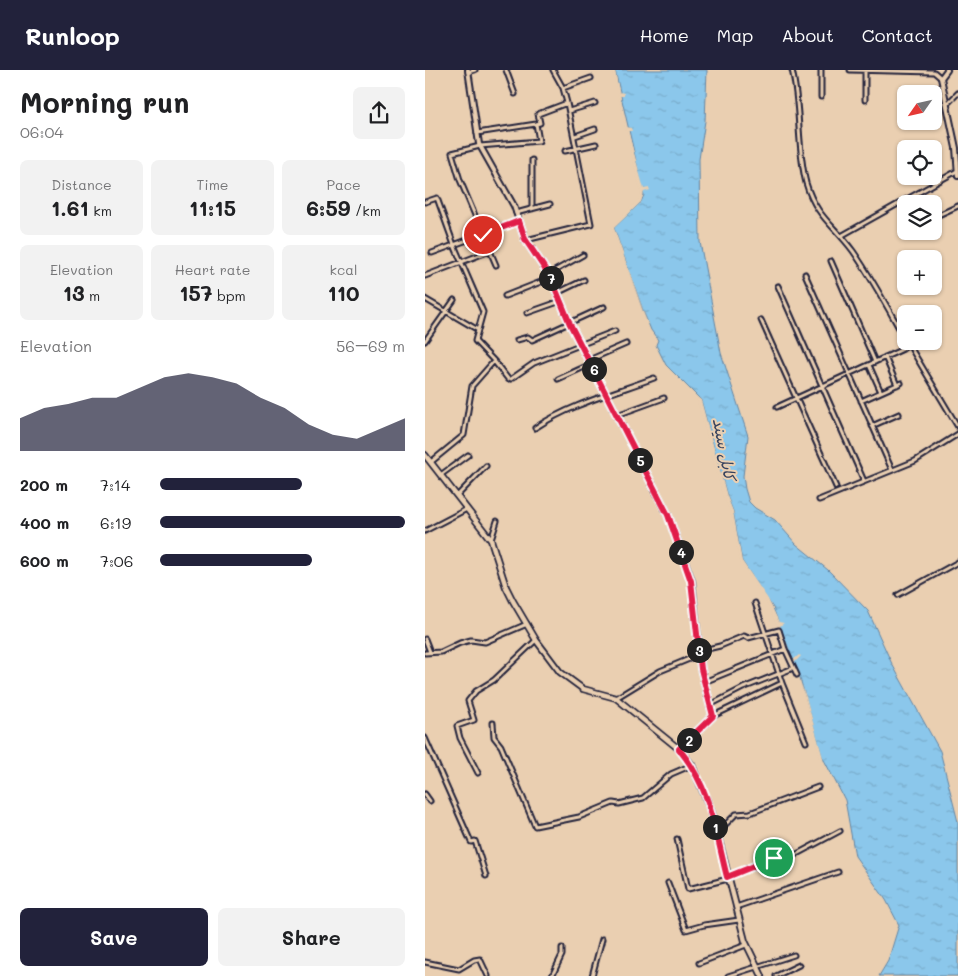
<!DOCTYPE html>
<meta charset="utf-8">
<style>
:root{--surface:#fff;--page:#f2f2f2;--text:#202124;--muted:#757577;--accent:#22223b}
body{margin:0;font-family:Mali,"Playpen Sans Arabic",sans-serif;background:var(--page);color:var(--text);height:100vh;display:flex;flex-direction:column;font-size:19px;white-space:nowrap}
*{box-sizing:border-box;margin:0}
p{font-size:16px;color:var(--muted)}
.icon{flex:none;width:28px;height:28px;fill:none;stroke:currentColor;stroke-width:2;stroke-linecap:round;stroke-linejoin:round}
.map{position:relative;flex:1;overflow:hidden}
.panel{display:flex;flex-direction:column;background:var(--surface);width:425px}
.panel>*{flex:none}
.needle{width:32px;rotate:236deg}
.controls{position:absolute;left:472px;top:15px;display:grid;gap:10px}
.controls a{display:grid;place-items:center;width:45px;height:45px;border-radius:8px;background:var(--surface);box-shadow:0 1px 4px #0004;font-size:25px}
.pin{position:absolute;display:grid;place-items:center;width:42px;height:42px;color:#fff;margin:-21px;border:2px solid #fff;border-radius:50%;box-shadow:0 1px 5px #0007}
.km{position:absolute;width:25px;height:25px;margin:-12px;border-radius:50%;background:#222;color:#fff;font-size:14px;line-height:25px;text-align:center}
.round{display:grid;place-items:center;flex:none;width:52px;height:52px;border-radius:8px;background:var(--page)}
.head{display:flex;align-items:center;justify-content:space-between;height:85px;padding:0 20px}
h1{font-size:28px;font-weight:700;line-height:38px}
.figures{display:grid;grid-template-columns:repeat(3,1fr);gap:8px;height:85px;padding:5px 20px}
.figures div{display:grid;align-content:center;border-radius:8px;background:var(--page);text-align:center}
.figures b{font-size:21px;font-weight:700}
.figures small{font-size:14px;font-weight:400}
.figures p{font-size:14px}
.chart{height:140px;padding:10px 20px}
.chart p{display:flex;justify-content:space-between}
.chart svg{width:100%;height:90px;margin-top:5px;fill:var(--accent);opacity:.7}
.action{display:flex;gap:10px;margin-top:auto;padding:10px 20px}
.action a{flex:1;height:58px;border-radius:8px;background:var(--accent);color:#fff;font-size:20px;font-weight:700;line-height:58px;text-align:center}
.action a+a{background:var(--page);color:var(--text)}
ul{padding:0 20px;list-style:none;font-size:16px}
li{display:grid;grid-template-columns:80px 60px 1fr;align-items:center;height:38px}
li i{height:12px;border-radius:6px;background:var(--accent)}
header{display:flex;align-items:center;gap:30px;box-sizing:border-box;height:70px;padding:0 25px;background:var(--accent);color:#fff}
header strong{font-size:24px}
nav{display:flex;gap:28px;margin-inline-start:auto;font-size:18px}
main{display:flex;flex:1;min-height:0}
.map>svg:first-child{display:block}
.water{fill:url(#water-ripples);stroke:#6185a5}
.pier{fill:#eacfb1}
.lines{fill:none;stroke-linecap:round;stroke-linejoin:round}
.minor-casing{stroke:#22223b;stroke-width:7}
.tertiary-casing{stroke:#22223b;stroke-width:8}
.primary-casing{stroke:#22223b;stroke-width:8}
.minor{stroke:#eacfb1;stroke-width:3}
.tertiary{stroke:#eacfb1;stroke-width:4}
.primary{stroke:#eacfb1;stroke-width:4.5}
.route-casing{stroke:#fff;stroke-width:10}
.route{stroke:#e11d48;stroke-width:6}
.labels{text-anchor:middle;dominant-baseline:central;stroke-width:4;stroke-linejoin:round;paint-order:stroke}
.water-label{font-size:16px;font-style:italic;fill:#37435e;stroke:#eacfb1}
</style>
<header>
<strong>Runloop</strong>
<nav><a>Home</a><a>Map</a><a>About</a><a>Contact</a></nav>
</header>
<main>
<section class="panel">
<div class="head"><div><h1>Morning run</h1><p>06:04</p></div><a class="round"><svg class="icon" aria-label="share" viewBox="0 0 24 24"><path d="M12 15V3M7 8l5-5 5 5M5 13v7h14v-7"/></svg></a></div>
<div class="figures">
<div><p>Distance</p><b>1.61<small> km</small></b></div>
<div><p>Time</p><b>11:15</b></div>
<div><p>Pace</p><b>6:59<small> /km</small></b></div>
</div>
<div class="figures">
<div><p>Elevation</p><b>13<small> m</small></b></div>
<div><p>Heart rate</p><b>157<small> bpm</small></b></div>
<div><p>kcal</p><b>110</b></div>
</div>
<div class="chart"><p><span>Elevation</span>56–69 m</p>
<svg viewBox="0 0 160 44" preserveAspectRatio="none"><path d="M0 44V28L10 23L20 21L30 18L40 18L50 13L60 8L70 6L80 8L90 11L100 18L110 23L120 31L130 36L140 38L150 33L160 28V44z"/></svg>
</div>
<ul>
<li><b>200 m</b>7:14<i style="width:58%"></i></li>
<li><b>400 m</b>6:19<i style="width:100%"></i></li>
<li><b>600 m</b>7:06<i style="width:62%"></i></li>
</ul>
<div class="action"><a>Save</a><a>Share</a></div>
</section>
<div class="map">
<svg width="533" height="906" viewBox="0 0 533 906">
<defs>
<pattern id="water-ripples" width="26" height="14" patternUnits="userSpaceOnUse" patternTransform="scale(1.25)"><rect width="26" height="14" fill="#8bc7eb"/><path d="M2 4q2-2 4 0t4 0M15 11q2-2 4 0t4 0" fill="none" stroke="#78abca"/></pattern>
</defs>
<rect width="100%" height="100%" fill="#eacfb1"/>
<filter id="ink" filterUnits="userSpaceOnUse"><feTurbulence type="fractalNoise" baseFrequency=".02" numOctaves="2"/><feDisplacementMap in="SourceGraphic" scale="10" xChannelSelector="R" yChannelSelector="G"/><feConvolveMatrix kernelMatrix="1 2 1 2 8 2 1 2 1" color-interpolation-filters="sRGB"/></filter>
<g filter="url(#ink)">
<path class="water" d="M 190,0 L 282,0 L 280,51 L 274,89 L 275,172 L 296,283 L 323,366 L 318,406 L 320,419 L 324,432 L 330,438 L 350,450 L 371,474 L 403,500 L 443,541 L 467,594 L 515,681 L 533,752 L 533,906 L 454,906 L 463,891 L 474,855 L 461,830 L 430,786 L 420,730 L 397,686 L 375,608 L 348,538 L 317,491 L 308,441 L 302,426 L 276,330 L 241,295 L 231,275 L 233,270 L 226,260 L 219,243 L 189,158 L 216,132 L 219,125 Z"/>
<path class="pier" d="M 188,0 L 190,0 L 194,22 L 199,23 L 199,26 L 195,26 L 202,57 L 206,58 L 207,61 L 203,61 L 219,119 L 224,118 L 225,120 L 219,122 L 216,132 L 189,158 L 226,262 L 187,157 L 214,130 L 217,125 Z
M 272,327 L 276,330 L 302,426 L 308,441 L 317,491 L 343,529 L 354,552 L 359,553 L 355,556 L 368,590 L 374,585 L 376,586 L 369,593 L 381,627 L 402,702 L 395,685 L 375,609 L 350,549 L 341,530 L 315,490 L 306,442 L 299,427 Z"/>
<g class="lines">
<g class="minor-casing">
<path id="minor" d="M 81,0 L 90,24
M 367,0 C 376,37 372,79 381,113 C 391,147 409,155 428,181 C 449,211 466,244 484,276
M 396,0 L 396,27
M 425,0 L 509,2 L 516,8
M 440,1 L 440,30
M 43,2 L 50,0
M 138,18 L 166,8
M 522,34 L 533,23
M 144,41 L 170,33
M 52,63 L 111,54
M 150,66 L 170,59
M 140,81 L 171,74
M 107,90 L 107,139
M 0,132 L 12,128 L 29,175 L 58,242 L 50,271 L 69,291 L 47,316 L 39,365 L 6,392
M 91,143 L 125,134
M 509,147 L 533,136
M 416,166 L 532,101
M 101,170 L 166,154 L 142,33 L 138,18 L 128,0
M 7,183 L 94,151
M 406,191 L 450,292
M 71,195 L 35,110 L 27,83 L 55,76 L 114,71 L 111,54 L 115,53 L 113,44 L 142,33
M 124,204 L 158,185
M 380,204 L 467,400
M 0,206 L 65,181
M 353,216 L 439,411
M 132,223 L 159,210
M 80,226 L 126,208
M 0,229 L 53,260
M 102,243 L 136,231
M 336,250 L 411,417
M 92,270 L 103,267 L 107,270 L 179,237
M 0,271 L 29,230
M 487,280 L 533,357
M 460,287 L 472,315
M 164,290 L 201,274
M 69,291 L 83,309
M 444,295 L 456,322
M 86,309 L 109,293 L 190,261
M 133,309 L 166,294
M 436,331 L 476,313
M 352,337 L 478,279
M 192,345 L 239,328
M 447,356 L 474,344
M 110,358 C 146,334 189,323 229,308
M 17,404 L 43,385
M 32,426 L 61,396
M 394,430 L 490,391 L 533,364
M 0,461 L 42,439
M 66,470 L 72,451
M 473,525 L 533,492
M 330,533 L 357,613 L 381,672
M 0,569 L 5,582
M 274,581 L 295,576 L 319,566 L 323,568 L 354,560 L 360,579 L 372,605
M 0,583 L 16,582 L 35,573 L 46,570 L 60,572 L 102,554
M 279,612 L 360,579
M 191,628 L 235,601 L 274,585
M 285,635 L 318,618 L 366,599
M 288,646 L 357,613
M 68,653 L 69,667 L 76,676 L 110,756 L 154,747 L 188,733 L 194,734 L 218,728 L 246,704 L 267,695
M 0,668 L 46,772 L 50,771 L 61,806
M 53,703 L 35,668 L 32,656 L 49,650 L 43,631 L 51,621 L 69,610 L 111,570
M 0,724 L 5,731
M 292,763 L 311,744 L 325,743 L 393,717
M 252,769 L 263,819 L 303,809
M 302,807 L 349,788 L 353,794 L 415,761
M 243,813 L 261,860 L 279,855 L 314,850
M 311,837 L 413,802
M 0,892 L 34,899 L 49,890 L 55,889 L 63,906
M 274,893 L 321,875
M 127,906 L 137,885 L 137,878
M 167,906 L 177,869
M 303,906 L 369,885
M 351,906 L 374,895"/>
</g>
<g class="tertiary-casing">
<path id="tertiary" d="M 43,0 L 54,74 L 89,136 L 100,169 L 126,208 L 145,254 L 243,445 L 267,511 L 276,599 L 288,646 L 254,679
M 522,0 L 516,8 L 531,78 L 533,106"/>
</g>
<g class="primary-casing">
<path id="primary" d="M 0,385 L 66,470 L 81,517 L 88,531 L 111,570 L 135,602 L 158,619 L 191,628 L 254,679 L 267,695 L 287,743 L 320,871 L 337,906"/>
</g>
<use href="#minor" class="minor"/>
<use href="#tertiary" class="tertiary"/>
<use href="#primary" class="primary"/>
</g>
</g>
<g class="lines" filter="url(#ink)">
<g class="route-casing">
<path id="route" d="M 58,165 L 94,151 L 100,169 L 126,208 L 145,254 L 243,445 L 266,511 L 276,599 L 288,646 L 254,679 C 286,718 290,760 302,807 L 349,788"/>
</g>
<use href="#route" class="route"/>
</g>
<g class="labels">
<g class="water-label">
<text transform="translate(300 379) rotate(79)">کابل سيند</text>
</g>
</g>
</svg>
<div class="controls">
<a><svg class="needle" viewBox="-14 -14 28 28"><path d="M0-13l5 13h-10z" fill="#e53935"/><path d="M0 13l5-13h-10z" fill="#757577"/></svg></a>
<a><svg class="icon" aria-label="locate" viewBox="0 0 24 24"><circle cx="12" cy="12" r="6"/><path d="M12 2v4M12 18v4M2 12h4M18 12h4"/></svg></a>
<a><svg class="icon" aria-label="layers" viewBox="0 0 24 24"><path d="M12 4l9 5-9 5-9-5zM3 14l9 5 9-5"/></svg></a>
<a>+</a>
<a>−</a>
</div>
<div class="pin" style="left:349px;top:788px;background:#1e9e55"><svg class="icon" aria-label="arrive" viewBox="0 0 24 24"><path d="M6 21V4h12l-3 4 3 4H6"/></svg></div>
<div class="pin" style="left:58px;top:165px;background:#d93025"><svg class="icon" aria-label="check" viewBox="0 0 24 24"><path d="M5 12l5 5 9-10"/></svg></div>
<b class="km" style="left:290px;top:757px">1</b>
<b class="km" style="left:264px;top:670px">2</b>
<b class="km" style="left:274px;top:580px">3</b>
<b class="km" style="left:256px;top:482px">4</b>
<b class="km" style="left:215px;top:390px">5</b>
<b class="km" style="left:169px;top:299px">6</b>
<b class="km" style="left:126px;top:208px">7</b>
</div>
</main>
